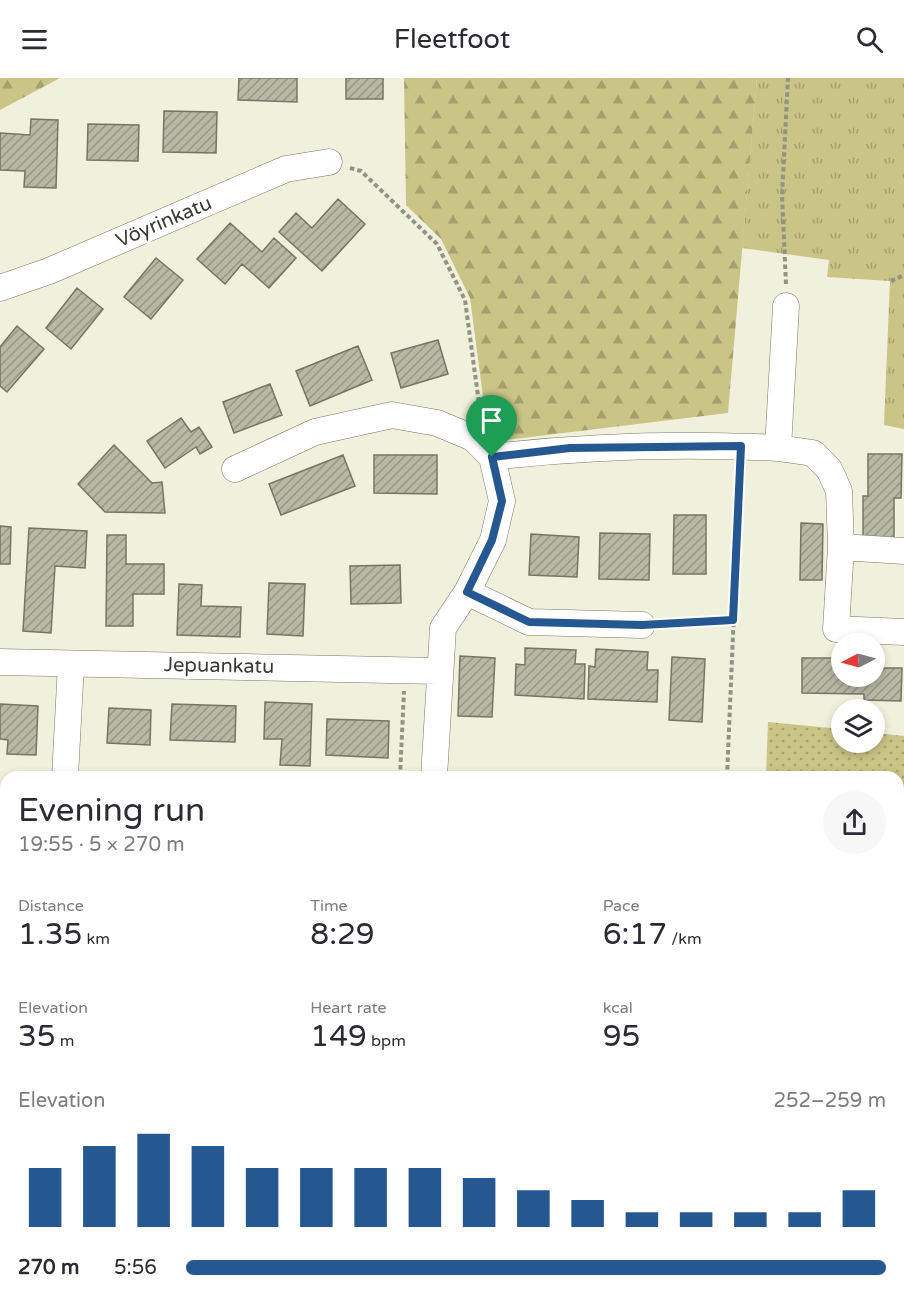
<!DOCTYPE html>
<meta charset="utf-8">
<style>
:root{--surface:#fff;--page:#f7f7f7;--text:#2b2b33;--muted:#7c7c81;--accent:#255891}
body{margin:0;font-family:"Varela Round",sans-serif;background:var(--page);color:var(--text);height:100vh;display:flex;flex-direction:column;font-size:22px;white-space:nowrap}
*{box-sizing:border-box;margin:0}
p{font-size:20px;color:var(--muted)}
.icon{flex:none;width:33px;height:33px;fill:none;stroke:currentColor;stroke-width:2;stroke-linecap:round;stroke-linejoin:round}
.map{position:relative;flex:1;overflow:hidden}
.panel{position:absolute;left:0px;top:693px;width:904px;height:532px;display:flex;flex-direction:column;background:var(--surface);border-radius:18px 18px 0 0;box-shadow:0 3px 9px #0003}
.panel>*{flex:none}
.needle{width:39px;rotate:264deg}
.controls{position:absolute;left:831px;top:555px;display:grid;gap:12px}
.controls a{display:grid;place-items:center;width:54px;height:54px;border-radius:50%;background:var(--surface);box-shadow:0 3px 9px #0003;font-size:30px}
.pin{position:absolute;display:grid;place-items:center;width:51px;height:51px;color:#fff;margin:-62px -26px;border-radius:50% 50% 50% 0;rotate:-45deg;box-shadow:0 0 6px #0007}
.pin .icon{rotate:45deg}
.round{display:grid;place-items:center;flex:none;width:63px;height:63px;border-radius:32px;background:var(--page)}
.headline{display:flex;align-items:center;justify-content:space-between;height:102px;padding:0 18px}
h1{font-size:33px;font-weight:600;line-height:45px}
.figures{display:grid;grid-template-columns:repeat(3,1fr);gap:9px;height:102px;padding:6px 18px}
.figures div{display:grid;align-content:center}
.figures b{font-size:30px;font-weight:600}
.figures small{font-size:16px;font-weight:400}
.figures p{font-size:16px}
.chart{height:168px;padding:12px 18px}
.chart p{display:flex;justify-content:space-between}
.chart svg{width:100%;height:108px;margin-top:6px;stroke:var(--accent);stroke-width:6}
ul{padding:0 18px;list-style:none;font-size:20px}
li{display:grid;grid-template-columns:96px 72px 1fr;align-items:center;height:45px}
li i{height:15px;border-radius:8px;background:var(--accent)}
header{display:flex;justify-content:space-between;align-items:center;height:78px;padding:0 18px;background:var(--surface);font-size:27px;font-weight:600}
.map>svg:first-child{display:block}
.grass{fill:url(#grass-tufts)}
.forest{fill:url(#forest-firs)}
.park{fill:url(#park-dots)}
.building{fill:url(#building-hatch);stroke:#767564;stroke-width:1.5}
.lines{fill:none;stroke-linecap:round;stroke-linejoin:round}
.minor-casing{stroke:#787766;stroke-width:27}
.path{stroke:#939284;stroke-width:4;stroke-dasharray:4.5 3;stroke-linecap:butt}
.minor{stroke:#fff;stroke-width:26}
.route-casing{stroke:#fff;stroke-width:12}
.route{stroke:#255891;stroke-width:8}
.labels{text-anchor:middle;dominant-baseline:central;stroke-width:6;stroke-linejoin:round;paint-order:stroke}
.street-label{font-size:20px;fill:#3c3b33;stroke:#fff}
</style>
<header><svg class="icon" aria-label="menu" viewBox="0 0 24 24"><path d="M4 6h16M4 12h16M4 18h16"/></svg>Fleetfoot<svg class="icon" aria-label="search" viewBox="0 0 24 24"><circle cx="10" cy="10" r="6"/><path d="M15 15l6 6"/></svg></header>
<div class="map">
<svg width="904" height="1225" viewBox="0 0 904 1225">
<defs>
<pattern id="grass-tufts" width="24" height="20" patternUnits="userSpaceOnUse" patternTransform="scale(1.5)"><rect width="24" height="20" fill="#cac486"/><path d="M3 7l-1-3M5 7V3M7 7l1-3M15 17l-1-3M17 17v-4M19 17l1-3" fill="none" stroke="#a5a06e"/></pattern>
<pattern id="forest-firs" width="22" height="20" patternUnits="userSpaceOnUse" patternTransform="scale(1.5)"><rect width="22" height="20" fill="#cac486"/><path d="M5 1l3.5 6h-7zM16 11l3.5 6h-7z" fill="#a5a06e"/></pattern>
<pattern id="park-dots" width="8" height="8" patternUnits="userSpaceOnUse" patternTransform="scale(1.5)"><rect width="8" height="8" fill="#cac486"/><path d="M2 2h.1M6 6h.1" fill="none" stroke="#a5a06e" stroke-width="1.8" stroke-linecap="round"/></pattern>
<pattern id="building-hatch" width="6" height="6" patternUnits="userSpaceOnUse" patternTransform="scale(1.5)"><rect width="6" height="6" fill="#b9b7a5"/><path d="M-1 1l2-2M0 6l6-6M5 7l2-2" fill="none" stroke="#989687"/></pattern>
</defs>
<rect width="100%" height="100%" fill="#f1f0dc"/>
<path class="grass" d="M 757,0 L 904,0 L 904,351 L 884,347 L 890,203 L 827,199 L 829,182 L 742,170 Z"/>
<path class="forest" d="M 0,0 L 60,0 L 0,32 Z
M 404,0 L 757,0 L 728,335 L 489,364 L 470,220 L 441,161 L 406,127 Z
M 0,728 L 6,728 L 6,814 L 0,813 Z"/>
<path class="park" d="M 768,644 L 841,651 L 842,664 L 874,664 L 875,655 L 904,658 L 904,960 L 899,961 L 898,699 L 766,699 Z
M 6,1055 L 6,1202 L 0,1202 L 0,1057 Z"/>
<path class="building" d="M 239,0 L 297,0 L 297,24 L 238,22 Z
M 346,0 L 383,0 L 383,21 L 346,21 Z
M 164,33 L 217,34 L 216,75 L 163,74 Z
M 31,41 L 58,42 L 56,110 L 24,109 L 25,93 L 0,92 L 0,55 L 30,57 Z
M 88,46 L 139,47 L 138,83 L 87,82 Z
M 338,121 L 365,146 L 322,193 L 279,154 L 296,135 L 312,150 Z
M 230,145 L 262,174 L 274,160 L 296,180 L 269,210 L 242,186 L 225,206 L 197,181 Z
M 156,180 L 183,202 L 151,241 L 124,219 Z
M 77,210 L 103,231 L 71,271 L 46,250 Z
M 17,248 L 44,271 L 7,314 L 0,308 L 0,269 Z
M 438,262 L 448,296 L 401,310 L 391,275 Z
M 358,268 L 372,302 L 310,328 L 296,293 Z
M 270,306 L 282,337 L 234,355 L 223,324 Z
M 181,340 L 191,354 L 199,349 L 212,369 L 200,376 L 196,369 L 165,390 L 147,363 Z
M 114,367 L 152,405 L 162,404 L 165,435 L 105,434 L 78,406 Z
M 868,376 L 902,376 L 901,420 L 894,420 L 894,460 L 863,460 L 863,418 L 868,418 Z
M 343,377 L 355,408 L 281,437 L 269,406 Z
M 374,377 L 437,377 L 437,416 L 374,415 Z
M 674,437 L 706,437 L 706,496 L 673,496 Z
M 801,445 L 823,446 L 822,502 L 800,502 Z
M 0,448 L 11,449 L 10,486 L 0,486 Z
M 29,450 L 87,453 L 85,490 L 55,488 L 51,555 L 23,553 Z
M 600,455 L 650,456 L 649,502 L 599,501 Z
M 531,456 L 579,459 L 577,499 L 529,497 Z
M 107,457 L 126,457 L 126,486 L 164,486 L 164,516 L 133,516 L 133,548 L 106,548 Z
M 400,487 L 401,525 L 351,526 L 350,488 Z
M 269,505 L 305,506 L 303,558 L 267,556 Z
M 179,506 L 202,507 L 201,528 L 241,529 L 240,559 L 177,557 Z
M 525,570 L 576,572 L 575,586 L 585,586 L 584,621 L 515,617 L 516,586 L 525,587 Z
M 596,571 L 648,574 L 647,592 L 658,592 L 657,624 L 588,621 L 589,588 L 595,589 Z
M 460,578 L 495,580 L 492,639 L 458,638 Z
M 672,579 L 705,581 L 702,644 L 669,642 Z
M 802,580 L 842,580 L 842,598 L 874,598 L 874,590 L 902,590 L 901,623 L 864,622 L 864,616 L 802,615 Z
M 265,624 L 312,626 L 310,688 L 280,687 L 282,661 L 264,661 Z
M 0,626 L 38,628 L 36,677 L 7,676 L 8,662 L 0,661 Z
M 172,626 L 236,628 L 235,664 L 170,662 Z
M 109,630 L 151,632 L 150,667 L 107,665 Z
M 327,641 L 389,643 L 388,680 L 326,677 Z
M 898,1133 L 904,1133 L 904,1162 L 900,1163 L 903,1182 L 898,1183 Z"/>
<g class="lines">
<g class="minor-casing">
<path id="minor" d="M 0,210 L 49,193 L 286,91 L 329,84
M 786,228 L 778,370 L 813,375 L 829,391 L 839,413 L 841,469
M 492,379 C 587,368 683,365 778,370
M 235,391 L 315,354 L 392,337 L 437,345 L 473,360 L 492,379 L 502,423 L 493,462 L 467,514 L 443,550 L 434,699
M 904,473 L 841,469 L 836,551 L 904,554
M 467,514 L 529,544 L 642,547
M 0,584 L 438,593
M 65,699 L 71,586
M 0,899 L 6,901
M 0,976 L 6,957
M 898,1106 L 904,1105
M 412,1225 L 413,1220"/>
</g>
<path class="path" d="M 350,90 L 361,93 L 437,166 L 465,222 L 481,340
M 891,203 L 904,197
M 786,206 L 782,118 L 788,0
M 664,546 L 733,542
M 400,699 L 404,613
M 727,699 L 740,391
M 898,757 L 904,758
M 0,773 L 6,773
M 381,1225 L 381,1220
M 712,1225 L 712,1220"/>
<use href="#minor" class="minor"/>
</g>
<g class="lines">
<g class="route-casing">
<path id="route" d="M 741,368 L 733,542 L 642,547 L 529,544 L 467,514 L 492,462 L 502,423 L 492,379 L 570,370 Z"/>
</g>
<use href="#route" class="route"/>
</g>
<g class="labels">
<g class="street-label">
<text transform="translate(164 144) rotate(-23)">Vöyrinkatu</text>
<text transform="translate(219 588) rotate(1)">Jepuankatu</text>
</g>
</g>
</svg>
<div class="controls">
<a><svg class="needle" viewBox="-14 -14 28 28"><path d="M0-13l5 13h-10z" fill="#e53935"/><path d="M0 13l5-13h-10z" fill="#7c7c81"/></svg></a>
<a><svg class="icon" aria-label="layers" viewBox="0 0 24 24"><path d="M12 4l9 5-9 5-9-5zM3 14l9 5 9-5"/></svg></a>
</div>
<div class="pin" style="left:492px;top:379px;background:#1e9e55"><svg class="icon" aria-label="arrive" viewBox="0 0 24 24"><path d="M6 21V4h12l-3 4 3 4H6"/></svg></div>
<section class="panel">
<div class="headline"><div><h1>Evening run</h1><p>19:55 · 5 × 270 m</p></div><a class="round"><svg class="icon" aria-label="share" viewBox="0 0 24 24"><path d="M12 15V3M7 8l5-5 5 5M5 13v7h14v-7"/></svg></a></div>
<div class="figures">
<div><p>Distance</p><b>1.35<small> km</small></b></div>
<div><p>Time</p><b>8:29</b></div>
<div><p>Pace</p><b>6:17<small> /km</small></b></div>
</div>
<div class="figures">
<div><p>Elevation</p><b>35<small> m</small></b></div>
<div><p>Heart rate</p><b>149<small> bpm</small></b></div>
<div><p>kcal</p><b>95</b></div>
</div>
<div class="chart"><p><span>Elevation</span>252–259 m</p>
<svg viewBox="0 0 160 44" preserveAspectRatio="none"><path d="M5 44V20M15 44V11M25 44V6M35 44V11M45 44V20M55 44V20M65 44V20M75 44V20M85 44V24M95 44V29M105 44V33M115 44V38M125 44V38M135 44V38M145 44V38M155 44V29"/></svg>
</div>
<ul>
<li><b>270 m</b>5:56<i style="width:100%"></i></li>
</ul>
</section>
</div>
